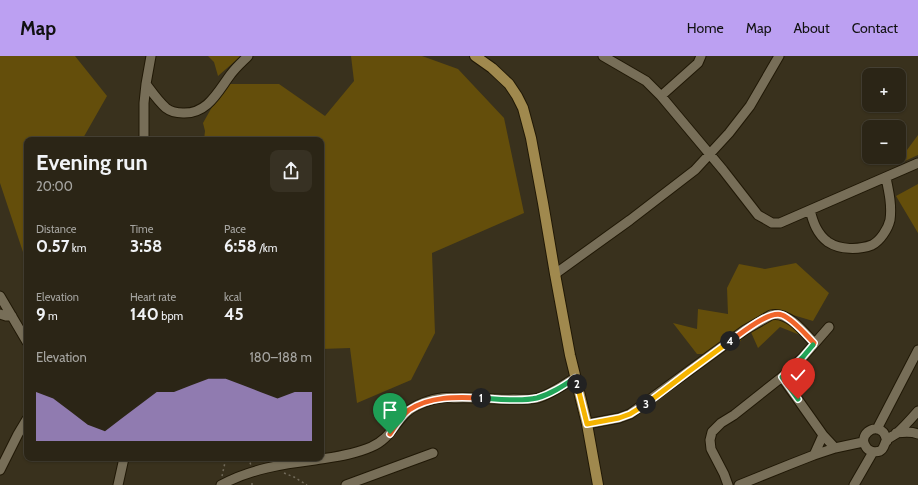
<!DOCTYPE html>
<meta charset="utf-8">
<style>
:root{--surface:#2b2516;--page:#373123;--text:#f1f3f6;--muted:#a6a5a1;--line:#474235;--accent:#bca0f2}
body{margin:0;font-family:Cabin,sans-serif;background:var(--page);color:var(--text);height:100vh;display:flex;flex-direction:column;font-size:15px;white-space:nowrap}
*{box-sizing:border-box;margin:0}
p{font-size:13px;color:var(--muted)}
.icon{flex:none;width:22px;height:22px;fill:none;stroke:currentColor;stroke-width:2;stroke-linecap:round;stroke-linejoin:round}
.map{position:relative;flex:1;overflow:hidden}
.side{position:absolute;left:24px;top:81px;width:300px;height:324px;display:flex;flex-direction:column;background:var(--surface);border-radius:8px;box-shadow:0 1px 3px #0004,0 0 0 1px var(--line)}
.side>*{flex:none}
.tools{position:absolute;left:862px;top:12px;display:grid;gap:8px}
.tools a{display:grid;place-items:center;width:44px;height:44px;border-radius:8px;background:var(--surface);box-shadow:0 1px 3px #0004,0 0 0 1px var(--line);font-size:20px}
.pin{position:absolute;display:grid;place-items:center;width:34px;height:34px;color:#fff;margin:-41px -17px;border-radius:50% 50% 50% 0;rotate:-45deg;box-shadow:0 0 4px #0007}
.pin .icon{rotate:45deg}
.km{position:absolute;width:20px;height:20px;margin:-10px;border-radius:50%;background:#222;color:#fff;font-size:11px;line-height:20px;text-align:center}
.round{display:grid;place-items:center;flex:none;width:42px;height:42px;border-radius:8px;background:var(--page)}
.summary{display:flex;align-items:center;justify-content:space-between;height:68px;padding:0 12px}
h1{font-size:22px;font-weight:800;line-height:30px}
.metrics{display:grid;grid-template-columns:repeat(3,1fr);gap:6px;height:68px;padding:4px 12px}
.metrics div{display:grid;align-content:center}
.metrics b{font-size:17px;font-weight:800}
.metrics small{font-size:11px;font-weight:400}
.metrics p{font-size:11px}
.chart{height:112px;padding:8px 12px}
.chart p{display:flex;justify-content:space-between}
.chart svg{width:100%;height:72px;margin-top:4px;fill:var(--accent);opacity:.7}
header{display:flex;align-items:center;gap:24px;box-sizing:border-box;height:56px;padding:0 20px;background:var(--accent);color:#111}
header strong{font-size:19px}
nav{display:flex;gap:22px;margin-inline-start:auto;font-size:14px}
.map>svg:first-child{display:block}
.green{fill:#644e0b}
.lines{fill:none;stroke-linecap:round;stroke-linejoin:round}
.minor-casing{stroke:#201806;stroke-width:11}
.major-casing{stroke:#201806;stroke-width:12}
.path{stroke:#706959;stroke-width:1.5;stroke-dasharray:2 3;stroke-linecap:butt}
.minor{stroke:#776e58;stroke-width:9}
.major{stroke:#a0894e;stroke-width:10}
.split-1-casing{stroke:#fff;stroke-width:8}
.split-2-casing{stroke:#fff;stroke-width:8}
.split-3-casing{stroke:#fff;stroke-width:8}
.split-4-casing{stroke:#fff;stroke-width:8}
.split-5-casing{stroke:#fff;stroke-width:8}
.split-6-casing{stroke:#fff;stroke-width:8}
.split-1{stroke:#f0652b;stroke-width:5}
.split-2{stroke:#22a559;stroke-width:5}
.split-3{stroke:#f5b400;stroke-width:5}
.split-4{stroke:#f5b400;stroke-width:5}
.split-5{stroke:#f0652b;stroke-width:5}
.split-6{stroke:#22a559;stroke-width:5}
</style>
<header>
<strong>Map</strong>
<nav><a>Home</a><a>Map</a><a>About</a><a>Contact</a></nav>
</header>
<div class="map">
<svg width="918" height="429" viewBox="0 0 918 429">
<rect width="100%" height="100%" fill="#39311d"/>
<path class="green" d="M 0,0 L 75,0 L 107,40 L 82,84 L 27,84 L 27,208 L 0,127 Z
M 208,0 L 241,0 L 218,20 L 214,6 Z
M 351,0 L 422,0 L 458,13 L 504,62 L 524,157 L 432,197 L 435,277 L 411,324 L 357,347 L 350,292 L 321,293 L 321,84 L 204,84 L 205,75 L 203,67 L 225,28 L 279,28 L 325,60 L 354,25 Z
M 918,79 L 918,99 L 896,109 Z
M 918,128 L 918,177 L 896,140 Z
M 796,207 L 829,237 L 813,265 L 783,256 L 805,281 L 780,271 L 758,292 L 750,274 L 737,289 L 727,284 L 709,298 L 697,298 L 673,267 L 697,273 L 698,253 L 728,258 L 727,232 L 739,208 L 765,213 Z"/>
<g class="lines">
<g class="minor-casing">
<path id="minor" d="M 603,0 L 646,25 L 661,40 L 723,114 L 758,159 L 772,167 L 780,167 L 918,107
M 146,28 C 152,36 158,45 166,52 C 171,56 177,57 183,57 C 208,58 218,35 231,18 C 236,11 242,6 248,0
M 661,40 L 698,7 L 701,0
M 144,84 L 144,47 L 146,28 L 151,0
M 810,154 C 813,166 817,178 828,186 C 840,194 859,194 872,189 C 880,185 888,173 890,164 C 892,150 889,136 886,122
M 555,218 L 630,164 L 695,114 L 729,77 L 750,50 L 779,0
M 0,240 L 27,286
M 0,258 L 6,260 L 12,260
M 782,321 L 823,379 L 835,392
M 587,368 L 619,362 L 630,358 L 745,274 L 771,259 C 788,255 804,276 814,287
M 877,373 L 918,294
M 896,377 C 904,376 911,375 918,378
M 887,385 C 886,382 885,378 883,376 C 873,367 858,380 866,391 C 868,395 875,397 880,395 C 884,393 884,389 886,385 C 888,382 893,380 896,378 C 904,371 911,363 918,355
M 814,399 L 823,379
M 0,414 L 18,378 L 27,363
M 118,429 L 124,402
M 221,429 C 250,413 283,408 315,404 C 333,401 353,399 371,391 C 390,383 393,369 407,356 C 415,349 431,343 441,342 C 446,341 451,342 456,342 C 475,341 494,344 514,343 C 522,343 530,344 538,342 C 551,338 563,329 575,322
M 346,429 L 433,397
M 728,429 L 724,418 L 711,393 L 710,384 L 712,376 L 721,367 L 734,359 L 782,321 L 802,302 L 829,271
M 739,429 L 791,408 L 814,399 L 835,392 L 863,386
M 854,429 L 873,396"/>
</g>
<g class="major-casing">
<path id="major" d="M 475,0 L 492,12 L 509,28 L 517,40 L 523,52 L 531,82 L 543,147 L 555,218 L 570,299 L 587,368 L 598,429"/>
</g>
<path class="path" d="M 248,402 L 251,409
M 284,417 L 294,421 L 307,429
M 222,420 L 226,402
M 252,429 L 252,425"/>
<use href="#minor" class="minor"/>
<use href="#major" class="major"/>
</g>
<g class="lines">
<g class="split-1-casing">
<path id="split-1" d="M 390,378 C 395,370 401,360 409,354 C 430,340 456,341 481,342"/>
</g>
<g class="split-2-casing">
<path id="split-2" d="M 481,342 C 498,343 520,346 537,342 C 551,338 563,330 575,322 L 577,328"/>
</g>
<g class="split-3-casing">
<path id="split-3" d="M 577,328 L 587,368 L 619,362 L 630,358 L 646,348"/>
</g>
<g class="split-4-casing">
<path id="split-4" d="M 646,348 L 688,316 L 730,285"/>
</g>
<g class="split-5-casing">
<path id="split-5" d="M 730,285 C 741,278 769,254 782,259 C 793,263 806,279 814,287 L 813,289"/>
</g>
<g class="split-6-casing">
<path id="split-6" d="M 798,343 L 782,321 L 802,302 L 813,289"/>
</g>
<use href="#split-1" class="split-1"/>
<use href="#split-2" class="split-2"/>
<use href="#split-3" class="split-3"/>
<use href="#split-4" class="split-4"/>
<use href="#split-5" class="split-5"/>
<use href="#split-6" class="split-6"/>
</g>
</svg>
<div class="tools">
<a>+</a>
<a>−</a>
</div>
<div class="pin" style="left:390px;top:378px;background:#1e9e55"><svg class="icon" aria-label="arrive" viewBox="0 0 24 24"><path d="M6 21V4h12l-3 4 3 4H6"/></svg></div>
<div class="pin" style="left:798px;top:343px;background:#d93025"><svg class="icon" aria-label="check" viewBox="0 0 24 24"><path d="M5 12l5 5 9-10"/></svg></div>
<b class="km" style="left:481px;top:342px">1</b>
<b class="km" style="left:577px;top:328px">2</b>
<b class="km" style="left:646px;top:348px">3</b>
<b class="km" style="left:730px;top:285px">4</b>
<section class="side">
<div class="summary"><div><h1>Evening run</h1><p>20:00</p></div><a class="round"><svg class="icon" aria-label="share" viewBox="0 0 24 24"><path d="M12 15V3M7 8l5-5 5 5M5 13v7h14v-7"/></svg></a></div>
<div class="metrics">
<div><p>Distance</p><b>0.57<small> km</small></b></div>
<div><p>Time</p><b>3:58</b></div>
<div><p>Pace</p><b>6:58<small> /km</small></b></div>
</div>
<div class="metrics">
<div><p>Elevation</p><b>9<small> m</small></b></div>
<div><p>Heart rate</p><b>140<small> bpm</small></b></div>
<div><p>kcal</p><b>45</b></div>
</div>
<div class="chart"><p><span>Elevation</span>180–188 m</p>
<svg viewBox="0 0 160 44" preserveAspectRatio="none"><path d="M0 44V14L10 18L20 26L30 34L40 38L50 30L60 22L70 14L80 14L90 10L100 6L110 6L120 10L130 14L140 18L150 14L160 14V44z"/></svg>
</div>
</section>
</div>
